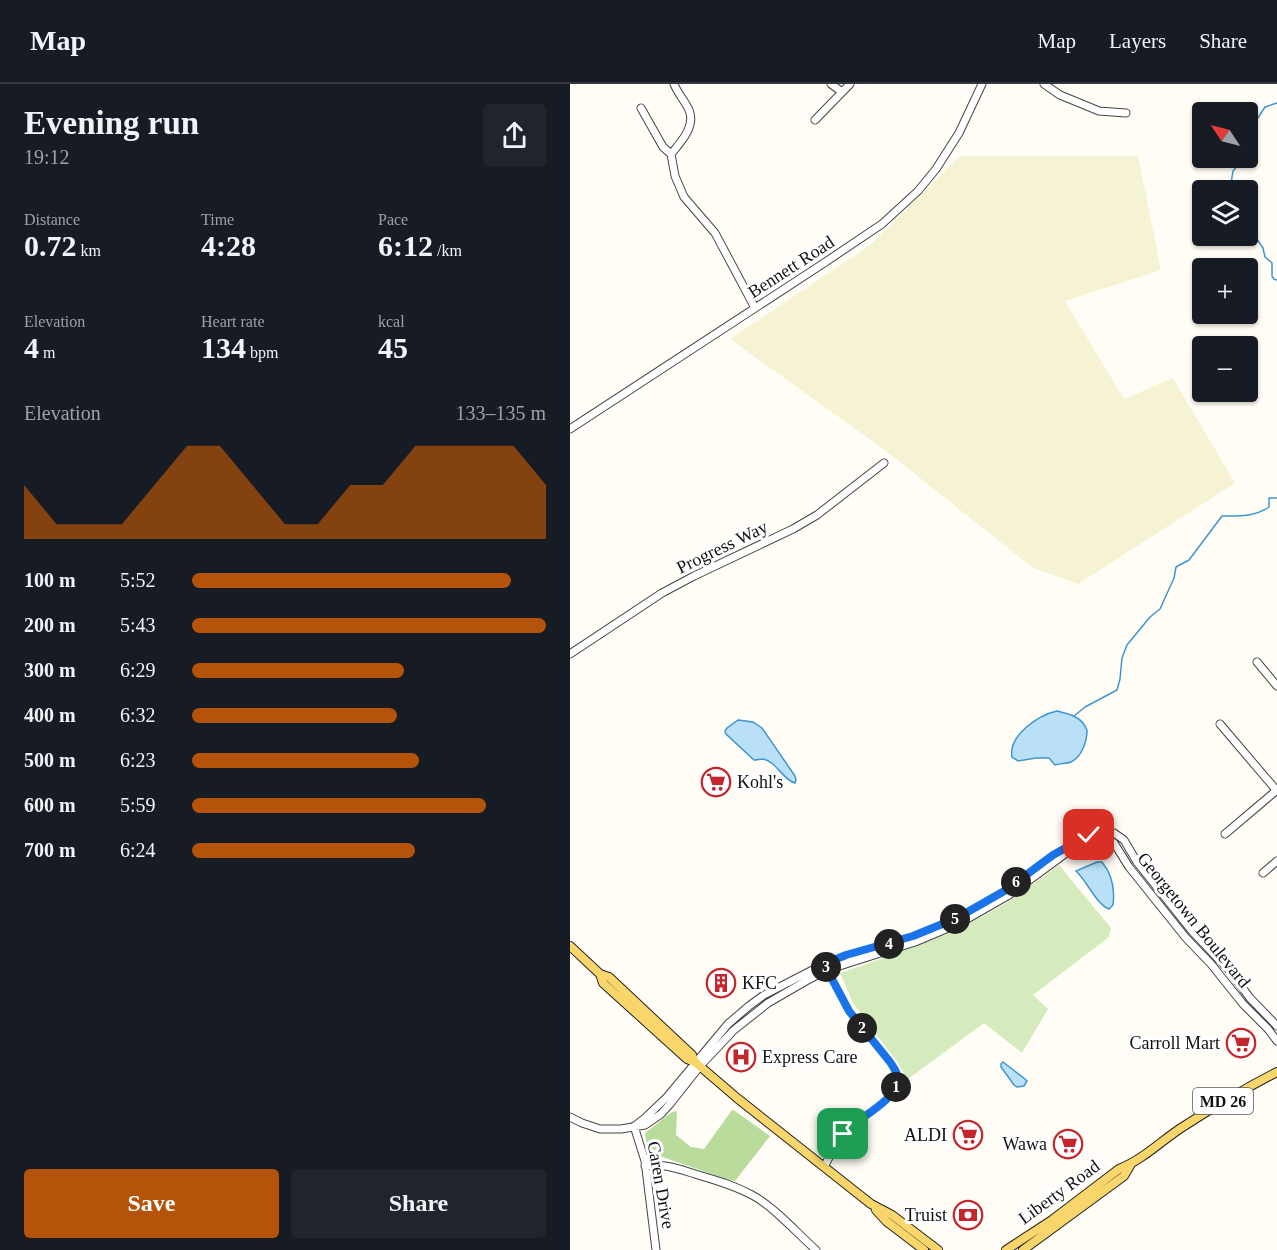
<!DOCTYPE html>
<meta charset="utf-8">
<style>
:root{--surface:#171b24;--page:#20242c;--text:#f1f3f6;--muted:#9ea1a6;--line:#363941;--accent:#b45309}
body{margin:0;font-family:Georgia,serif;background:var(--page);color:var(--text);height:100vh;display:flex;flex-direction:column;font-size:22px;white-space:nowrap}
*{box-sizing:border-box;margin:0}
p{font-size:20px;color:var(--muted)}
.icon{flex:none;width:33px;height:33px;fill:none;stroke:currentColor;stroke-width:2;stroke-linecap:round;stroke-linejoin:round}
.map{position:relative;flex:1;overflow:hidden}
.sheet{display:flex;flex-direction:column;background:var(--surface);width:570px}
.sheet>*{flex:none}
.needle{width:39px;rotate:305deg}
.fabs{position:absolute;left:622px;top:18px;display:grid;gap:12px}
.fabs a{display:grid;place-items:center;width:66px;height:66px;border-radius:6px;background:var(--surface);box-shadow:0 2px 4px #0004;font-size:30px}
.pin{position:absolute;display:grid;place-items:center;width:51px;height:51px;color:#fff;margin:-26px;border-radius:12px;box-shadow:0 3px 9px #0006}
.km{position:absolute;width:30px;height:30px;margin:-15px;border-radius:50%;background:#222;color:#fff;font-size:16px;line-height:30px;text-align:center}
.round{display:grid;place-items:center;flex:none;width:63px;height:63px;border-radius:6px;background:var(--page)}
.headline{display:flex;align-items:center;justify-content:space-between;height:102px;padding:0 24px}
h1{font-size:33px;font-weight:800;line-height:45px}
.metrics{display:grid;grid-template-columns:repeat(3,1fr);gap:9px;height:102px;padding:6px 24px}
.metrics div{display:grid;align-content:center}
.metrics b{font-size:30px;font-weight:800}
.metrics small{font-size:16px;font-weight:400}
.metrics p{font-size:16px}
.chart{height:168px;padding:12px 24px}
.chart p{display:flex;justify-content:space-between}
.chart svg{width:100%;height:108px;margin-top:6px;fill:var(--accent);opacity:.7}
.action{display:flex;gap:12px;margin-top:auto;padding:12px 24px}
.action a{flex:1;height:69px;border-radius:6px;background:var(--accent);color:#fff;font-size:24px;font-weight:800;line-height:69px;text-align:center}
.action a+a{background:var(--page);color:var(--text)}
ul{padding:0 24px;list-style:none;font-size:20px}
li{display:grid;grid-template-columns:96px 72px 1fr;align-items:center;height:45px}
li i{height:15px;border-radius:8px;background:var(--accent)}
header{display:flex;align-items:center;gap:36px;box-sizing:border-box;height:84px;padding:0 30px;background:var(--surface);border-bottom:2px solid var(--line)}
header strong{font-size:28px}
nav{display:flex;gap:33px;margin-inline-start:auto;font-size:21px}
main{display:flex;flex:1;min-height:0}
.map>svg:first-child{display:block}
.farmland{fill:#f6f3d4}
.green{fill:#d5ebbd}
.forest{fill:#b9dc9c}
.water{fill:#b9e0f7;stroke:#3f96cf;stroke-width:1.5}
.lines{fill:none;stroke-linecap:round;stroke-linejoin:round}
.stream{stroke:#3f96cf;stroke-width:1.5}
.minor-casing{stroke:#444;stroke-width:9}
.major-casing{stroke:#222;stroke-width:10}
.minor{stroke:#fff;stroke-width:7}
.major{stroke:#f9d66b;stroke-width:8}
.route-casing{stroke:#fff;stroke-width:12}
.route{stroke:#1a73e8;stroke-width:8}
.labels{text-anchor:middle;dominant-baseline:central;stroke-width:6;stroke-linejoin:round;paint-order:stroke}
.shield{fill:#fff;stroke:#585858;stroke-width:1.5}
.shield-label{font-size:16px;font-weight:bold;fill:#111}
.street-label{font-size:18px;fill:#111;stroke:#fff}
.poi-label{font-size:18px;fill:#111;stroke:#fff;text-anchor:end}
</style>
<header>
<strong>Map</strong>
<nav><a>Map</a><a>Layers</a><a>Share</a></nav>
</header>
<main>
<section class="sheet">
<div class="headline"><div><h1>Evening run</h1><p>19:12</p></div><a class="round"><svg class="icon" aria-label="share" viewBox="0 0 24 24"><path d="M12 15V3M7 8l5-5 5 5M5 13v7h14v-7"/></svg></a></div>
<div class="metrics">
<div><p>Distance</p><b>0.72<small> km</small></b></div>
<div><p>Time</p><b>4:28</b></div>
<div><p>Pace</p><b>6:12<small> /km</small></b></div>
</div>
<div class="metrics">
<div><p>Elevation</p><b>4<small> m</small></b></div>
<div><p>Heart rate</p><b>134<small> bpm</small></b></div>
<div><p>kcal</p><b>45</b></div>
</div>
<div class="chart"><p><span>Elevation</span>133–135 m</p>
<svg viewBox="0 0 160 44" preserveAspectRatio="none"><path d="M0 44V22L10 38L20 38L30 38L40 22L50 6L60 6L70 22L80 38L90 38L100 22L110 22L120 6L130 6L140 6L150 6L160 22V44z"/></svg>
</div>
<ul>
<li><b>100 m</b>5:52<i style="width:90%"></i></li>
<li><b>200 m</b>5:43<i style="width:100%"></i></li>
<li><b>300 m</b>6:29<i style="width:60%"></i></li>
<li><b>400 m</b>6:32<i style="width:58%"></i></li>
<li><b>500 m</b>6:23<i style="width:64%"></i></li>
<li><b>600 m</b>5:59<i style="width:83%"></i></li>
<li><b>700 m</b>6:24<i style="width:63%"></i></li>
</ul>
<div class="action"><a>Save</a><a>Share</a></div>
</section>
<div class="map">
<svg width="707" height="1166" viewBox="0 0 707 1166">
<rect width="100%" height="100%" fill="#fffdf5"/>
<path class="farmland" d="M 390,72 L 568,72 L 591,186 L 495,217 L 554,315 L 603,294 L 665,399 L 508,500 L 463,484 L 316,367 L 160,255 L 303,159 Z"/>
<path class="green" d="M 489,781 L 541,844 L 539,853 L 463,911 L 478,925 L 452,969 L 414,939 L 334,998 L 333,987 L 283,919 L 270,889 C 330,869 390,848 444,814 C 459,804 474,792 489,781 Z"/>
<path class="forest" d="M 162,1026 L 165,1027 L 200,1052 L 165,1097 L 159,1096 L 78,1068 L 75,1049 L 102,1028 L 107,1027 L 106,1051 L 121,1063 L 134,1065 Z"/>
<path class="water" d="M 487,627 C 500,630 512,633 517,646 C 517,657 512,673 501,678 C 496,680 491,679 485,681 L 479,674 L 466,674 L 448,677 L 442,673 C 438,651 469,631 487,627 Z
M 168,636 L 183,638 L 192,644 L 225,692 L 226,696 L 225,699 C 213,696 206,677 193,675 C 190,675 187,676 184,676 L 156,650 L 155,647 L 157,644 Z
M 527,778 L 532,778 C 542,790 545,805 543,821 L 539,825 C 526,820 517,797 506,787 Z
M 433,978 L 455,995 L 457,997 L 454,1002 L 447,1003 L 444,1001 L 431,983 L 431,980 Z"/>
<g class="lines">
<path class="stream" d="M 678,67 L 681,62 L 683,52 L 682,43 L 695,23 L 707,19
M 660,106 L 663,87 L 674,74
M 678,142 L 693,164 L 695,173 L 702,179 L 702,192 L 704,195 L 707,196
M 504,632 L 515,623 L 547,606 L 550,595 L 552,574 L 557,561 L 580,533 L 590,525 L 604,494 L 606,483 L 619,476 L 652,432 C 669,432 684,433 699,423 L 699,414 L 707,414"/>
<g class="minor-casing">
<path id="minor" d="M 261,0 L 272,8
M 474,0 L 490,11 L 529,27 L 556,29
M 71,24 L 93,63 L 101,70
M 245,36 L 280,0
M 101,70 L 105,92 L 114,113 L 145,149 L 185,224
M 101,70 C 111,58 126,42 119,26 C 115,17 108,10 104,0
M 0,345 L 254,179 L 312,140 L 348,107 L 366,85 L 389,49 L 412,0
M 0,570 L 92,509 L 124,492 L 223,445 L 247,431 L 314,379
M 687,578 L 707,602
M 650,640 L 707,707
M 655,750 L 707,706
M 693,789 L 707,777
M 0,1033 L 12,1039 L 30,1045 L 51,1045 L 75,1041 L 91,1030 L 100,1020 L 130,982 L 164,946 L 198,919 L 236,897 L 257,886 L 345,858 L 390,839 L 439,811 L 499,767 L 528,755 L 536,755 L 544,759 L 559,783 L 616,854 L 641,880 L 673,920 L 698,945 L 707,957
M 66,1041 L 75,1034 L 97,1013 L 158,940 L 179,922 L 194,911 L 254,880 L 277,871 L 343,852 L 387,834 L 436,806 L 495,763 L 519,751 L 531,747 L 544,749 L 554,756 L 567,778 L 622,847 L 660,887 L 680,914 L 707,942
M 64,1042 L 75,1077 L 86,1166
M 75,1082 C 93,1079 109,1085 125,1090 C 145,1096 164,1101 182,1111 C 203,1122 228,1150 246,1166
M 254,1083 C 261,1070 268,1054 279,1043 C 292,1031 328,1014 328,995 C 328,989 323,983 320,978 L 279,928 L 257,885"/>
</g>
<g class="major-casing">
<path id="major" d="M 0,862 L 30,890 L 39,893 L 122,971 L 125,978
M 30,890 L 33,899 L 117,975 L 125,978 L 167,1014 L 301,1120 L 322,1131 L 368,1166
M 306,1126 L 316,1137 L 354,1166
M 436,1166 L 482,1136 L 549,1085 C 572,1076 590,1058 611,1044 C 642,1024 674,1005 707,988
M 453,1166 L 554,1092 L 561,1080"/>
</g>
<use href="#minor" class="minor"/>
<use href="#major" class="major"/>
</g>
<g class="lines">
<g class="route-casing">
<path id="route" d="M 273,1050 C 286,1035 327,1016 328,996 C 328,989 324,984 320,978 L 279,927 L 254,880 L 276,871 L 343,852 L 387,834 L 436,806 L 483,771 L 519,751"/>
</g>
<use href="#route" class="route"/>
</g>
<defs>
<g id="supermarket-ring" transform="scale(1.5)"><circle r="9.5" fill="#fff" stroke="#c4262e" stroke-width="1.5"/><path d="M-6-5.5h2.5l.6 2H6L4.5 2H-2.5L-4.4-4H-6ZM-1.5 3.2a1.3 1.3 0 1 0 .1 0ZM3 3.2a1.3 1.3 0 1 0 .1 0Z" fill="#c4262e"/></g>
<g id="building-ring" transform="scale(1.5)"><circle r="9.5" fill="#fff" stroke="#c4262e" stroke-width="1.5"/><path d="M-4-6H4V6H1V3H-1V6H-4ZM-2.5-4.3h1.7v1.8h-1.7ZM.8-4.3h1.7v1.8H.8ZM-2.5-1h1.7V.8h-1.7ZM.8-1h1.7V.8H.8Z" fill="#c4262e"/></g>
<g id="hospital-ring" transform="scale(1.5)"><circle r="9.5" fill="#fff" stroke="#c4262e" stroke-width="1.5"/><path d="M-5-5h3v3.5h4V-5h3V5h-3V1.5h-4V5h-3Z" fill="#c4262e"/></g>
<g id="bank-ring" transform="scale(1.5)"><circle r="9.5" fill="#fff" stroke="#c4262e" stroke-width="1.5"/><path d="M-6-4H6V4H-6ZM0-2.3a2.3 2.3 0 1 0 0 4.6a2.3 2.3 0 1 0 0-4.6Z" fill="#c4262e"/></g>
</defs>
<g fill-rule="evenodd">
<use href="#supermarket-ring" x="146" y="698"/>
<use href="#building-ring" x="151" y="899"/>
<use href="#supermarket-ring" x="671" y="959"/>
<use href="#hospital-ring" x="171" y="973"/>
<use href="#supermarket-ring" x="398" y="1051"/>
<use href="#supermarket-ring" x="498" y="1060"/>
<use href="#bank-ring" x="398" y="1131"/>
</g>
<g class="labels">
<rect class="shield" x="623" y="1004" width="60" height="26" rx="4.5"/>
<g class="shield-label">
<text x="653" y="1017">MD 26</text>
</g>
<g class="street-label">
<text transform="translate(221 183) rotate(-33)">Bennett Road</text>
<text transform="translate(152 463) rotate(-26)">Progress Way</text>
<text transform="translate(624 836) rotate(51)">Georgetown Boulevard</text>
<text transform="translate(91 1101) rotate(80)">Caren Drive</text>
<text transform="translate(489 1108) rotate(-36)">Liberty Road</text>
</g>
<g class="poi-label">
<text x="167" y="698" text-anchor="start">Kohl's</text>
<text x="172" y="899" text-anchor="start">KFC</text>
<text x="650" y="959">Carroll Mart</text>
<text x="192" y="973" text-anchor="start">Express Care</text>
<text x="377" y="1051">ALDI</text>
<text x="477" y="1060">Wawa</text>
<text x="377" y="1131">Truist</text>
</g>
</g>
</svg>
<div class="fabs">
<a><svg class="needle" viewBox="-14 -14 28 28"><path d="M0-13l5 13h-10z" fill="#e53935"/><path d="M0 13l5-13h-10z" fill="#9ea1a6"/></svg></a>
<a><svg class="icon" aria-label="layers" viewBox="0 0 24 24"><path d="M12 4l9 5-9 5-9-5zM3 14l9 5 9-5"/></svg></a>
<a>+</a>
<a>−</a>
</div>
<div class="pin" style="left:273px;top:1050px;background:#1e9e55"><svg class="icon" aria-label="arrive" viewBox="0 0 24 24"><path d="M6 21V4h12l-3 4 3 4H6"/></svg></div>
<div class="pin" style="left:519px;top:751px;background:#d93025"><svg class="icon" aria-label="check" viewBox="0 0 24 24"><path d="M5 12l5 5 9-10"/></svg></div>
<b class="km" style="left:326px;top:1003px">1</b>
<b class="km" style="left:292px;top:944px">2</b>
<b class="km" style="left:256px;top:883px">3</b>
<b class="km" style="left:319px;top:860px">4</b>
<b class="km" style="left:385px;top:835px">5</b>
<b class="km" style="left:446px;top:798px">6</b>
</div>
</main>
